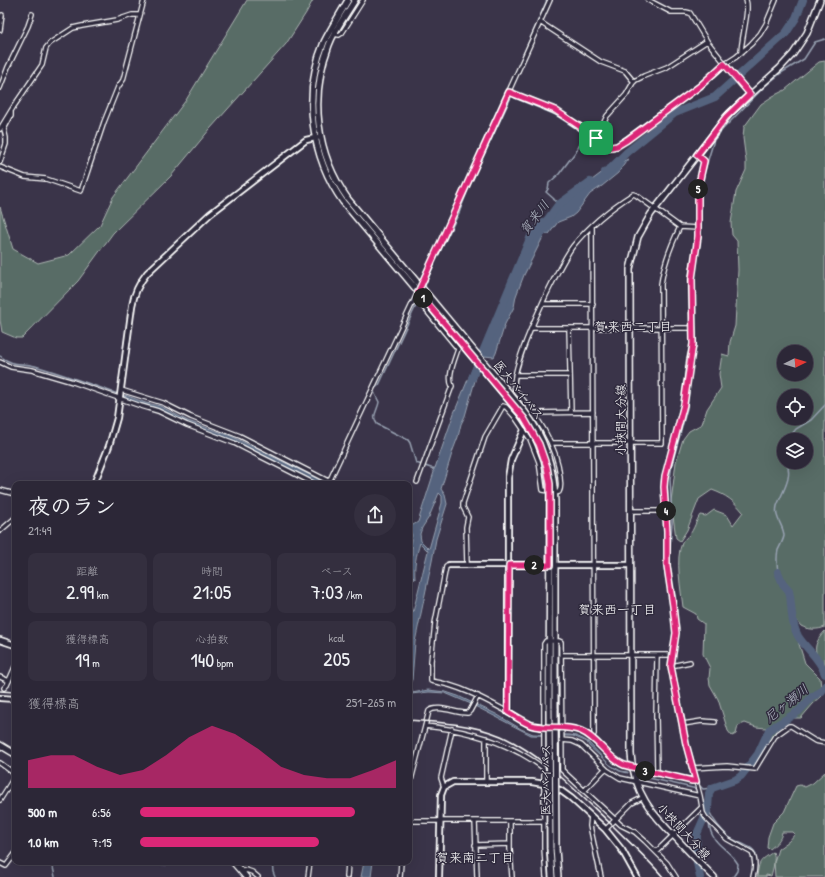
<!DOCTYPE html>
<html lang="ja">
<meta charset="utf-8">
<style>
:root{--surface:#2c2737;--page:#342f3f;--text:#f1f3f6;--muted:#a6a5ad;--line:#484452;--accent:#db2777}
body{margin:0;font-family:"Patrick Hand","Klee One",sans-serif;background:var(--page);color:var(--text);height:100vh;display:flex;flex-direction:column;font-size:15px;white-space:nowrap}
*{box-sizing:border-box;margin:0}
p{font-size:13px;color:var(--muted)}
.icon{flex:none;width:22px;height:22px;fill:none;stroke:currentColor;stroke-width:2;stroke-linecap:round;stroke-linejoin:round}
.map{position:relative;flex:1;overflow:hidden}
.side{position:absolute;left:12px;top:481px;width:400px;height:384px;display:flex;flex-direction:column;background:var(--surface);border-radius:8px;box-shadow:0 4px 16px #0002,0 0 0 1px var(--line)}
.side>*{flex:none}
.needle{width:26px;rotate:85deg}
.fabs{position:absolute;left:777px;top:345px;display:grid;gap:8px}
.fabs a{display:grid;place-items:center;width:36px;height:36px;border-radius:50%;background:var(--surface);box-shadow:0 4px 16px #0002,0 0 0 1px var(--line);font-size:20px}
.pin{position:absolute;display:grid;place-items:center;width:34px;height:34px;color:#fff;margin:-17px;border-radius:8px;box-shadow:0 2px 6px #0006}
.km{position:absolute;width:20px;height:20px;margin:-10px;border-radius:50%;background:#222;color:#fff;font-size:11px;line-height:20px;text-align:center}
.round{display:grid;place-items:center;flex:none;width:42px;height:42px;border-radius:21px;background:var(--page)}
.summary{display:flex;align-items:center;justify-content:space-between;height:68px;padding:0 16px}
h1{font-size:22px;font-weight:600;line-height:30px}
.figures{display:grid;grid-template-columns:repeat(3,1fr);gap:6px;height:68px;padding:4px 16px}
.figures div{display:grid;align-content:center;border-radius:8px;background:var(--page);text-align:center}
.figures b{font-size:20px;font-weight:600}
.figures small{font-size:11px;font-weight:400}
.figures p{font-size:11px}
.chart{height:112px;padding:8px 16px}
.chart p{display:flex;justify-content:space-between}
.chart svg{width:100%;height:72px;margin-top:4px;fill:var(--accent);opacity:.7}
ul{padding:0 16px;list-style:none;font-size:13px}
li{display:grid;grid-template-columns:64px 48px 1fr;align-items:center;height:30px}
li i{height:10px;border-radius:5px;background:var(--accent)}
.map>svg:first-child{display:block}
.built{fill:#474058}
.green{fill:#586c66;stroke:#acb6b2;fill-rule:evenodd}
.water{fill:#54647e;stroke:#98a2b2;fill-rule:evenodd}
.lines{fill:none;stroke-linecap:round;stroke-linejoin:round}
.stream{stroke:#98a2b2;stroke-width:1.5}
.river{stroke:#54647e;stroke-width:8}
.minor-casing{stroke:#fff;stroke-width:6}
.tertiary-casing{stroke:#fff;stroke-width:8}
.secondary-casing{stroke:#fff;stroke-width:8}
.minor{stroke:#2f2a3d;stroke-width:3.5}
.tertiary{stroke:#2f2a3d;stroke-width:4.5}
.secondary{stroke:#2f2a3d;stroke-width:5}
.rail{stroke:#fff;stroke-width:1.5}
.secondary-bridge-casing{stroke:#fff;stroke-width:8;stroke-linecap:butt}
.secondary-bridge{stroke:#2f2a3d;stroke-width:5}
.route-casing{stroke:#fff;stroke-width:8}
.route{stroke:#db2777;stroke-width:5}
.labels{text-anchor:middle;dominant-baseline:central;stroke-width:3;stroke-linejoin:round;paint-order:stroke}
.street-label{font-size:12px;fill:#fff;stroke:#2f2a3d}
.water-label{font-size:13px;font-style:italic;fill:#b2b9c5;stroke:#2f2a3d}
.neighbourhood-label{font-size:13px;fill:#fff;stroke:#2f2a3d}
</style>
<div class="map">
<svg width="825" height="877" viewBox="0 0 825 877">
<rect width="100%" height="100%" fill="#3a3449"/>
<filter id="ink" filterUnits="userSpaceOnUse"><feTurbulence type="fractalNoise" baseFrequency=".025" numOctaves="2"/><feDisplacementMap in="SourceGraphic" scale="8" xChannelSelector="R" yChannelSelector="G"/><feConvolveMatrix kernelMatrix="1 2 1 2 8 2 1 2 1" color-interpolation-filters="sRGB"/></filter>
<g filter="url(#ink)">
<path class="built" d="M 84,862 L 166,862 L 167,867 L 137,862 L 110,863 Z"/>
<path class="green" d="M 247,0 L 313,0 L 306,13 L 286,44 L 210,129 L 171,176 L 113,233 L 78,281 L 22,338 L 16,338 L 2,332 L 0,320 L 0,207 L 13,249 L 38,263 L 69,255 L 100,225 L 113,197 L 186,100 Z
M 825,61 L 825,627 C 818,630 808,630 801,626 C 799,624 797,620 795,618 L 798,641 L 805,663 L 820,678 L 822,696 L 813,704 L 801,718 L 784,718 L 772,738 L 768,741 L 766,728 L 756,727 L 745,723 L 738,726 L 736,734 L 732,736 L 728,731 L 718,699 L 710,685 L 709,678 L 710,668 L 703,654 L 704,624 L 697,619 L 696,614 L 683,607 C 681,590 675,558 682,543 C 684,539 687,537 690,534 C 693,531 697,519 700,515 L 706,516 L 714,510 L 727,515 L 733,525 L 743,512 C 734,501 726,495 712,490 L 699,499 L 687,530 L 680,541 L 676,538 L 671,501 L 672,494 L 676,462 L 683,439 L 689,431 L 702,424 L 707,409 L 721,388 L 719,374 L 722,354 L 729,356 L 730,342 L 735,326 L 738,270 L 737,241 L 732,235 L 731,223 L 736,192 L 746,170 L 746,161 L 743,138 L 744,127 L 761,104 L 773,96 L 785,90 L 819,62 ZM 784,352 L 806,352 L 806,374 L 784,374 ZM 784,396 L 806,396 L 806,418 L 784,418 ZM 784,440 L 806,440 L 806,462 L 784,462 Z
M 825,631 L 825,668 C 813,653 812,645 825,631 Z
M 825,772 L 825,877 L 775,877 L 774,862 L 778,849 L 789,841 L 795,834 L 793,832 L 782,832 C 781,840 776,844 770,849 L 767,848 L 768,837 L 773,823 L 784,812 L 796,786 L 800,785 L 805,787 L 813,783 Z
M 773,852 C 776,858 773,869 771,876 L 766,875 L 766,877 L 757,877 C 759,860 760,861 773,852 Z"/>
<path class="water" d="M 628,159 L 618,173 L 602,186 L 590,194 L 576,213 L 571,217 L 558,222 L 549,234 L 546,234 L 543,237 L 524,275 L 516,296 L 514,307 L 505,324 L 496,353 L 494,357 L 484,356 L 482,352 L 498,318 L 500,318 L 501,315 L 515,277 L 537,229 L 541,224 L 550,219 L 560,207 L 553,199 L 563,204 L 588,183 L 608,168 Z
M 474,365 L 478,370 L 465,416 L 461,424 L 458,437 L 453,450 L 441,489 L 445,495 L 447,504 L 436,539 L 432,561 L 415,642 L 412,680 L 409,685 L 409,652 L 413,627 L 410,621 L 411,611 L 409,608 L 409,603 L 413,612 L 428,551 L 420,543 C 416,556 414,565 415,579 L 413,576 L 412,581 L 412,567 L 409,577 C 409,566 413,557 412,546 L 409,551 L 409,550 L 412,535 L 409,529 L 409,524 L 413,525 L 418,522 L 434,472 L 432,468 L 435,468 L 454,413 ZM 439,493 L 442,496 L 442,503 L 429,549 L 421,541 L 420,534 L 422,528 L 429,517 Z
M 125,395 L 146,403 L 160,406 L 188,421 L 231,436 L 328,484 L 320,484 L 233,440 L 186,423 L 163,411 L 142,405 L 124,398 Z
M 412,689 L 412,693 L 428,690 L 446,692 L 458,696 L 496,714 L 521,729 L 533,734 L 570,735 L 576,736 L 583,739 L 588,742 L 610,765 L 621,771 L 628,772 L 628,773 L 619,771 L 610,765 L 589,746 L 587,742 L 573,736 L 531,735 L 471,704 L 445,693 L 429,692 L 411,694 L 409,698 L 409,693 Z
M 364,862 L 373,862 L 371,877 L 361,877 Z"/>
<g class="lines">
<path class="stream" d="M 518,66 L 547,0
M 513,96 L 515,98 L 556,115 L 585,134 L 577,150 L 559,174 L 549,183 L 548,189 L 546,192 L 554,199
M 424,288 L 435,261 L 459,213 L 470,184 L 512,95
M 420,297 L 379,385 L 373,390 L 379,402 C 378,410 371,416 377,424 L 408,440 L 410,443 L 416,463 L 434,469
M 0,356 C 14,367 20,362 35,366 C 66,375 96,386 126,397
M 787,440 L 796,429 L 811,420 L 825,405
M 784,446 L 783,449 L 784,458
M 778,572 C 777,565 776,558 778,550 C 780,546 783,541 784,536 C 784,525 774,519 777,506 C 782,492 794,476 786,462
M 676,615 L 676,602 L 670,571 L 669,558 L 672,523 L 670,479 L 672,464 L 687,408 L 690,372 L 696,346 L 694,281 L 697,256 L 700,244 L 700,191 L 704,173 L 714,140 L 723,129 L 764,87 L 781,73 L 804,59 L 815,42 L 825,39
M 676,619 L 677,635
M 675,678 L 688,743 L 699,785 L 703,789 L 712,788
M 636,775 L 697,789
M 708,809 L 709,819
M 709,811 C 714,822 721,830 730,838 C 738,843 754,846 756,855
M 709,823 C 711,845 728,847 738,864 L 737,871 L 733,877
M 52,862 L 55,877
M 272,862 L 273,872 L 275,877
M 752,873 L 753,865"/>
<path class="river" d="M 605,172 L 611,168 L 627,152 L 675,113 L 715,97 L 786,33 L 796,18 L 803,0
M 472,378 L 531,236 L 548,219 L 558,205 L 590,182
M 778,572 L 783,584 L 789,591 L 790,596 C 792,609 791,624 798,636 C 806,649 820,658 825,674
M 696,855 L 697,834 L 708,809 L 709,793 L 712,788 L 735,780 L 741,776 L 758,754 L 769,730 L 799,711 L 812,697 L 822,691 L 825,686
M 697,863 L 700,877"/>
<g class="minor-casing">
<path id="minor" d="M 648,0 L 671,12 L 686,12 L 690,13 L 707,41 L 750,95
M 540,22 L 601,62 C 609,65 617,68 625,71 L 634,82
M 0,30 L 2,15
M 334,34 L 339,35 L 342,33 L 363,0
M 741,53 C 741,39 750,10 746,0
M 0,88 L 8,67 L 28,26 L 32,14
M 509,92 C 539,104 563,113 589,133 C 593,136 603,147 605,148 C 608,149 613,147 617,146 L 700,86 L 725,64 L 736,57 L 751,44 L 760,34 L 766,24 L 776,0
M 0,129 L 14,106 L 42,65 L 46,48 L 50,43 L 73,28 L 82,26 L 117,20 L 132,15 L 140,15
M 596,138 L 607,116 L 626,95 L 634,81 L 644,76 L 667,67 L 707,41
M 697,155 L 704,161 L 698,188 L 698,236 L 691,279 L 693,344 L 689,360 L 684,404 L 664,482 L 667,531 L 667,566 L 673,605 L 676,633 L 671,666 L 686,744 L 700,796 L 703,813 L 706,818 L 727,839 L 752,853 C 756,860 755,870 753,877
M 0,162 L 6,144 L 6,138 L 4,129 L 11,116 L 11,111
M 0,167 L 25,177 L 46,179 L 81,191 L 104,122 L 118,87 L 123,80 L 144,0
M 416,298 L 458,349 C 455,359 447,376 452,386 L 417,482
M 543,304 L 593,304
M 532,328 L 693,328
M 569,328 L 571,412
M 0,362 L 11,367 L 32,370 L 73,382 L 141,406 L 158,411 L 187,425 L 234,443 L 315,484
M 515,375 L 570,375
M 121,390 L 163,403 L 191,417 L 240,436 L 334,484
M 534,413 L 593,412
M 551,443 L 662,443 L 661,284 C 664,263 671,245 680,227
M 328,484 L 436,253 L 550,0
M 0,490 L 15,494
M 555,493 L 559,492 C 562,487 560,482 560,477 C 557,443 536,415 515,390 C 507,371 559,264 573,246 C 589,226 611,208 633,194 L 636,195 L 680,227 L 698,228
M 630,511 L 666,511
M 0,531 L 15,518
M 449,565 L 446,567 L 435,623 L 431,661 L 431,681 C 459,685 484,699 508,712
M 467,565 L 466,527 L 468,517 L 463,507 L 463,503 L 485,437 L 503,406 L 506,407 L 515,417 L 530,439 L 539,462 L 543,490 L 550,491
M 561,655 L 672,655
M 657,655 L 656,716 L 657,771 L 661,774 L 696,781
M 671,666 L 690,662
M 0,677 L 9,681
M 4,688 L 7,685 L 15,667
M 683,724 L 702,721 L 715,722
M 425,726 C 458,729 490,737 520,753 C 527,757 536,762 543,768 L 544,771 L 544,848 L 546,877
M 547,727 C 558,727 570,726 581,731 C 596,737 604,752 616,761 C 625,768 647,772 659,774
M 486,738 L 486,782
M 592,738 L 594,734 L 592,226
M 561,740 L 572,741 L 581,745 L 607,770 L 620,778 L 700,796
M 544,747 L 544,644 L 546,641 L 559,641 L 561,642 L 562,770 L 621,825 L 635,832 L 645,841 L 667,863 L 676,877
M 0,763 L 11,771 L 15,776
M 692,768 L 727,766 L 755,769 L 775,736 L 789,726 L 791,726 L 815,741 L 825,743
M 444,787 L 441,778 L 452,729
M 409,788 L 429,711 C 438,704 457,714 468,713 L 470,711 L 478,696
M 584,791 L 605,769
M 0,800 L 15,776
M 591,816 L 590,826 L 601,877
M 409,821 L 544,821
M 475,821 L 477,877
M 510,821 L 510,849 L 512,877
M 606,829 L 632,803 L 642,798
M 475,845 L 510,844
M 656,852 L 702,807
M 0,863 L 6,866 L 15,854
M 242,873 L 246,870 L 252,872 L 258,877
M 308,877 L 310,862
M 347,877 L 348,862
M 400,877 L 401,862"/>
</g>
<g class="tertiary-casing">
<path id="tertiary" d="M 524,430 L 511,460 L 508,478 L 508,712 L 531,725 L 543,727
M 94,484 L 109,446 L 117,418 L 132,306 C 134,293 139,283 147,273 L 210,214 L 306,140 L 320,137
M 449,565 L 630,565
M 0,640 L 15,645
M 0,698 L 15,699
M 439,877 L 441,795 L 444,787 L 453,782 L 532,782 L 544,784 L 560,790 L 571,798 L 605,829 L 622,850 L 637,877"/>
</g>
<g class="secondary-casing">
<path id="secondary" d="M 348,0 C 340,14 331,28 324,42 C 302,94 311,157 343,202 L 524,418 C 540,441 548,465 550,493 L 549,709
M 355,0 C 346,15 335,29 329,45 C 309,97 316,154 348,199 L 525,412 C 546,439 554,468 555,501 L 555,709
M 0,745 L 15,754
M 550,848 L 552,877
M 556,848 L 558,877
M 233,862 L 246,877
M 714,877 C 701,864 689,852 677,839 C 651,813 634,793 631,754 L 630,269 L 638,237 L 651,214 L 730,113 L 780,68 L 793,54 L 807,33 L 820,0"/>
</g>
<use href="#minor" class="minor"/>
<use href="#tertiary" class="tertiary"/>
<use href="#secondary" class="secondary"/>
<path class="rail" d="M 0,691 L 15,692
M 409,720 C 439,722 473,724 501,736 C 542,754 580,795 612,825 C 629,842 647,858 663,877"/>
<g class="secondary-bridge-casing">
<path id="secondary-bridge" d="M 549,709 L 550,848
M 555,709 L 556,848"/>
</g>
<use href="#secondary-bridge" class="secondary-bridge"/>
</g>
</g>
<g class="lines" filter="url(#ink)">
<g class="route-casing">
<path id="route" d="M 724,64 L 750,94 L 726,117 L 697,155 L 704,161 L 698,188 L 698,236 L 692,279 L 693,344 L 684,404 L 665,476 L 664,487 L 667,531 L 667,566 L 673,606 L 676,633 L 671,666 L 686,744 L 696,781 L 692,781 L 624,765 C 607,758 598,738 581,731 C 566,725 550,729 535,726 C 525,724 517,717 508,712 L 509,565 L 550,565 L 550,484 L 547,467 L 539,444 L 524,418 L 418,292 L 509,92 L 555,110 L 582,128 L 596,138 L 606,148 L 617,146 L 627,140 L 700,86 Z"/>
</g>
<use href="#route" class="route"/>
</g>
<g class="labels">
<g class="street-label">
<text transform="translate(519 390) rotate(52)">医大バイパス</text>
<text transform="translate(620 420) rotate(-90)">小挾間大分線</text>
<text transform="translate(545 780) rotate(-90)">医大バイパス</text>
<text transform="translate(684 831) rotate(47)">小挾間大分線</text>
</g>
<g class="water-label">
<text transform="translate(534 217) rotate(-52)">賀来川</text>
<text transform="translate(786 703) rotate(-39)">尼ヶ瀬川</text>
</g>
<g class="neighbourhood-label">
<text x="633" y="326">賀来西二丁目</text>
<text x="617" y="609">賀来西一丁目</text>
<text x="475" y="857">賀来南二丁目</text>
</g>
</g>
</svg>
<div class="fabs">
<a><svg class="needle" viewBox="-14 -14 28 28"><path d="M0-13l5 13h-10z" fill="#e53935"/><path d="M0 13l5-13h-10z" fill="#a6a5ad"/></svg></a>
<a><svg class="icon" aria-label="locate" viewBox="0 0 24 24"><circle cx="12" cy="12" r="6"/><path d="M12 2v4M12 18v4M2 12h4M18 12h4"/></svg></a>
<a><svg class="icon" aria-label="layers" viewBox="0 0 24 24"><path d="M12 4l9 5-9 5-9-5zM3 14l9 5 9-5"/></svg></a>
</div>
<div class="pin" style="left:596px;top:138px;background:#1e9e55"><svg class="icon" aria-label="arrive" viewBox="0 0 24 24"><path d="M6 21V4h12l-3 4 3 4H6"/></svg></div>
<b class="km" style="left:423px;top:298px">1</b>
<b class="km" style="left:534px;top:565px">2</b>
<b class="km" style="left:645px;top:771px">3</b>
<b class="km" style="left:666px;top:511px">4</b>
<b class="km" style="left:698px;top:189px">5</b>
<section class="side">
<div class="summary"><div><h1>夜のラン</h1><p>21:49</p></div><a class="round"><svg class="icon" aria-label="share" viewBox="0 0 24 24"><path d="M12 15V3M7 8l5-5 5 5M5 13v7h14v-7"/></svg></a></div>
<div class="figures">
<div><p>距離</p><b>2.99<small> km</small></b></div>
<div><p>時間</p><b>21:05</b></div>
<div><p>ペース</p><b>7:03<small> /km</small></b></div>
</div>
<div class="figures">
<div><p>獲得標高</p><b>19<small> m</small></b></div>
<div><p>心拍数</p><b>140<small> bpm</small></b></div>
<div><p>kcal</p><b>205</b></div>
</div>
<div class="chart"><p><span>獲得標高</span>251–265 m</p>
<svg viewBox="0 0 160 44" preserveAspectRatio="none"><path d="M0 44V27L10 24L20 24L30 31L40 36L50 33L60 24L70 13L80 6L90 11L100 20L110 31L120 36L130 38L140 38L150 33L160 27V44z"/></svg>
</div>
<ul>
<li><b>500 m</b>6:56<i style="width:84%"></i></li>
<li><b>1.0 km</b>7:15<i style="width:70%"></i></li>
</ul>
</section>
</div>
